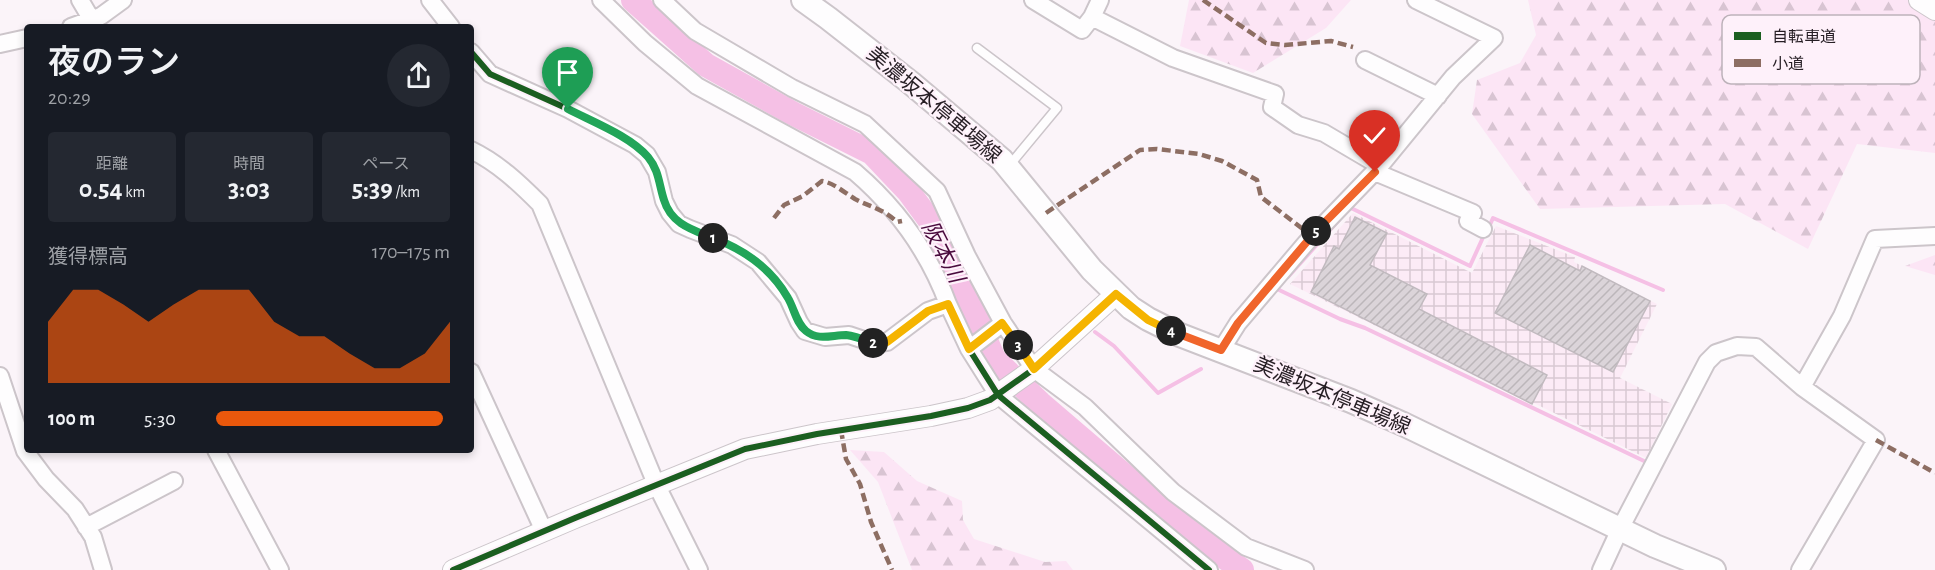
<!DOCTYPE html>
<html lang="ja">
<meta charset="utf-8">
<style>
:root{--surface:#171b24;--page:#242831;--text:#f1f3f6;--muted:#9ea1a6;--accent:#ea580c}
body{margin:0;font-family:"Alegreya Sans","Noto Sans JP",sans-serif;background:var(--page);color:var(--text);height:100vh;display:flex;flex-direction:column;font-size:22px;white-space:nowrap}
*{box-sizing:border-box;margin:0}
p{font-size:20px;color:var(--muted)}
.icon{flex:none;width:33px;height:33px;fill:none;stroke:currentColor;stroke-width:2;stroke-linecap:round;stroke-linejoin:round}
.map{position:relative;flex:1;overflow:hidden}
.details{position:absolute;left:24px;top:24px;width:450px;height:429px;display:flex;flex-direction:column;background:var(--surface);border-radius:6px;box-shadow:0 3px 9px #0003}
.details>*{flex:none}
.pin{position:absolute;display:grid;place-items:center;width:51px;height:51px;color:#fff;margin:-62px -26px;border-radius:50% 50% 50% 0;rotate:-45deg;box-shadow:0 0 6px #0007}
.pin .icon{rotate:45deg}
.km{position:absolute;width:30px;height:30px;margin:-15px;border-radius:50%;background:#222;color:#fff;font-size:16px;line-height:30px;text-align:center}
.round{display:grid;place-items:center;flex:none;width:63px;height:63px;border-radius:32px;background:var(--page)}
.headline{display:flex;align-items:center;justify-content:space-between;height:102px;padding:0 24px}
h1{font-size:33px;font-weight:600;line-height:45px}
.figures{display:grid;grid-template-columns:repeat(3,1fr);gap:9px;height:102px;padding:6px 24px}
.figures div{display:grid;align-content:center;border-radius:6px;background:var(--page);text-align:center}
.figures b{font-size:26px;font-weight:600}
.figures small{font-size:16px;font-weight:400}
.figures p{font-size:16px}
.chart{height:168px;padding:12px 24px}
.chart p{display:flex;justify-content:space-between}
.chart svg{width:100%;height:108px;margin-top:6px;fill:var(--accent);opacity:.7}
ul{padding:0 24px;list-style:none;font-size:20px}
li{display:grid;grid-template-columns:96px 72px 1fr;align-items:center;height:45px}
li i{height:15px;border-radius:8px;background:var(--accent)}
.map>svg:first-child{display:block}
.industrial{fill:url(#industrial-grid)}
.forest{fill:url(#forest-firs)}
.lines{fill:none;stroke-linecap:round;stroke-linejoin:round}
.stream{stroke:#f5c0e5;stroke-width:4}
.river{stroke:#f5c0e5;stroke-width:24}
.building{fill:url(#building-hatch);stroke:#c1babf;stroke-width:1.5}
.service-casing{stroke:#ccc5ca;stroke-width:11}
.minor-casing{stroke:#ccc5ca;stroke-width:20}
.tertiary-casing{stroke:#ccc5ca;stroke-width:22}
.secondary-casing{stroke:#ccc5ca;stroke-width:26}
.service{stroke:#fefdfe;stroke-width:8}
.minor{stroke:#fefdfe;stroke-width:16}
.tertiary{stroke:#fefdfe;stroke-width:20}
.secondary{stroke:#fefdfe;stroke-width:22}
.quiet{stroke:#8d6e63;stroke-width:4.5;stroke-dasharray:9 4.5;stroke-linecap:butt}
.cycleway-casing{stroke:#fef1fa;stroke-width:10}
.cycleway{stroke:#1b5e20;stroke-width:6}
.split-1-casing{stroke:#fff;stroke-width:12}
.split-2-casing{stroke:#fff;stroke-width:12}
.split-3-casing{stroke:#fff;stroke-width:12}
.split-4-casing{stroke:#fff;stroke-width:12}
.split-5-casing{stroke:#fff;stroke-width:12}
.split-6-casing{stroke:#fff;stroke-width:12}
.split-1{stroke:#22a559;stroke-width:8}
.split-2{stroke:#22a559;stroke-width:8}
.split-3{stroke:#f5b400;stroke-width:8}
.split-4{stroke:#f5b400;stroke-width:8}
.split-5{stroke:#f0652b;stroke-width:8}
.split-6{stroke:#f0652b;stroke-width:8}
.labels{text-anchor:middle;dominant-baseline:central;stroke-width:4.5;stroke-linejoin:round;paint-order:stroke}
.street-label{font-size:21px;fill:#261e24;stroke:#fef1fa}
.water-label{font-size:22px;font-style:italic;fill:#4a0a3d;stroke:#fef1fa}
.key{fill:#fef1fa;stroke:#bdb2ba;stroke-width:1.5}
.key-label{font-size:16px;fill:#261e24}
</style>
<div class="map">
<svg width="1935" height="570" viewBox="0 0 1935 570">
<defs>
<pattern id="industrial-grid" width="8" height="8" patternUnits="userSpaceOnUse" patternTransform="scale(1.5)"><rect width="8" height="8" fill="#fcebf6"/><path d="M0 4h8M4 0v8" fill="none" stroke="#d8c9d3"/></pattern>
<pattern id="forest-firs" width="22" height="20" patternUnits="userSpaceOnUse" patternTransform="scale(1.5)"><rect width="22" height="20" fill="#fce5f5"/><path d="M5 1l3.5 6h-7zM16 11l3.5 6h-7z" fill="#d8c4d2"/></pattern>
<pattern id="building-hatch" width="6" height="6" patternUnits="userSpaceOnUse" patternTransform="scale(1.5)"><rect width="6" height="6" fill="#dbd4d9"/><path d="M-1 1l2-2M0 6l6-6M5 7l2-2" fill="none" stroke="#bcb6ba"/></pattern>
</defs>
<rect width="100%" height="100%" fill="#fbf4f9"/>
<path class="industrial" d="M 1353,213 L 1472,273 L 1496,226 L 1575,257 L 1574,262 L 1657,304 L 1620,378 L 1672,404 L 1646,458 L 1290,284 Z"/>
<path class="forest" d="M 1189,0 L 1351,0 L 1326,28 L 1253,73 L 1180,46 Z
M 1528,0 L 1935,0 L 1935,153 L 1857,144 L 1808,249 L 1725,204 L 1540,209 L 1472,114 L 1477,80 L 1520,63 L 1536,35 Z
M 1935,255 L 1935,275 L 1905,266 Z
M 850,450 L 884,452 L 917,481 L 962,501 L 963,520 L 974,539 L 1045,562 L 1066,561 L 1073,570 L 912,570 L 878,482 Z"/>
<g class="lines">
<path class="stream" d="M 1348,210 L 1351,208 L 1470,266 L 1485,233
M 1489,227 L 1493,218 L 1663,290
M 1288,277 L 1339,220
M 1279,287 L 1277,289 L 1340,319 L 1365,328 L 1644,461
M 1095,332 L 1114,346 L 1158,393 L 1201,369"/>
<path class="river" d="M 633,0 L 706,65 L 794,114 L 872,153 L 908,191 L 936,229 L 960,280 L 994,359 L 1040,403 L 1194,535 L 1242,570"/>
</g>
<path class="building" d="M 1355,217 L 1387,233 L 1370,265 L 1427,294 L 1419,309 L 1547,375 L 1532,404 L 1311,292 L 1334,246 L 1339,249 Z
M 1530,245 L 1580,271 L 1582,266 L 1650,301 L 1613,372 L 1495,313 Z"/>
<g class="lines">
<g class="service-casing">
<path id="service" d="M 977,48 L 1057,108 L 1008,167"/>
</g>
<g class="minor-casing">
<path id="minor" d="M 80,0 L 96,27
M 430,0 L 451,27
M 601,0 L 645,43 L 697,86 L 855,172 C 897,208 929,253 948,304
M 662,0 L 695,31 L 792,88 L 865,124 L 937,191 L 967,256 L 1003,323 L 1034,369 L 1085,407 L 1173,492 L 1246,547 L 1305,570
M 1033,0 L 1082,30 L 1092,17
M 1100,0 L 1092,17 L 1173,58 L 1275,94 L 1272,107 L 1298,125 L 1324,133 L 1380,166
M 71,27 L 101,16 L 123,0
M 0,44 L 27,38
M 471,52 L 490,74 L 568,109 L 635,145 L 647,155 L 657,172 L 664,201 L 670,213 L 679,224 L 690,229 L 732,245 L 758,262 L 788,298 L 799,322 L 805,331 L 825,337 L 849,335 L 876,344 L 887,342 L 928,311 L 948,304 L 969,349 L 998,395 L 1209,570
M 1365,60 L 1438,96
M 471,150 C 498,163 519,183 540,204 L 656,484 L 699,570
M 1375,172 L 1473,213 L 1468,221 L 1483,229
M 969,349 L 1003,323
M 1221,350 L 1238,323 L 1306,243 L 1380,166 L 1453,77 L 1494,38 L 1416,0
M 471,372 L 544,531
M 0,376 L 25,451 L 46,479 L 75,509 L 93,537 L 103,570
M 1802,387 L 1842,316 L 1875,239 L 1935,236
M 216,450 L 280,570
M 86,527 L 174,481
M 1601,570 L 1620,529 L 1707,362 L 1716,353 L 1737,346 L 1756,347 L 1802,387 L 1876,440 L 1800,570"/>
</g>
<g class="tertiary-casing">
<path id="tertiary" d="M 1919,0 L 1935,10
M 453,570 L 575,518 L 745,449 L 817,434 L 931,416 L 968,408 L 990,400 L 1031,371 L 1116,294"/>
</g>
<g class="secondary-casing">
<path id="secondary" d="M 803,0 L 828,18 L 911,83 L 1002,160 L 1092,270 L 1131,308 L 1148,319 L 1180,335 L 1351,401 L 1403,424 L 1655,546 L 1714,570"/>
</g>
<use href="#service" class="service"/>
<use href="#minor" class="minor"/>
<use href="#tertiary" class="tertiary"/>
<use href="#secondary" class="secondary"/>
<path class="quiet" d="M 1203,0 L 1266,43 L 1285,45 L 1331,41 L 1353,47
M 1046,213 L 1140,150 L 1157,149 L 1199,154 L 1222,161 L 1257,180 L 1261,197 L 1312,236
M 774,218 L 784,205 L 803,196 L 822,181 C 834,183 845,193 855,199 C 872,208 882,208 897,222 L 902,221
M 841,430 L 846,459 L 860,484 L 871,522 L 892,570
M 1876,440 L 1935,473"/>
<g class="cycleway-casing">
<path id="cycleway" d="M 471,52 L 490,74 L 568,109 L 635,145 L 647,155 L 657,172 L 664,201 L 670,213 L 679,224 L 690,229 L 732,245 L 758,262 L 788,298 L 799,322 L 805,331 L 825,337 L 849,335 L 876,344 L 887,342 L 928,311 L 948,304 L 969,349 L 998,395 L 1209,570
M 453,570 L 575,518 L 745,449 L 817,434 L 931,416 L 968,408 L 990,400 L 1031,371 L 1116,294"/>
</g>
<use href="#cycleway" class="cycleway"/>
</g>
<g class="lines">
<g class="split-1-casing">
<path id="split-1" d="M 568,109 C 593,122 630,136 648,157 C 659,170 659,185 664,200 C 671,224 693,230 713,238"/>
</g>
<g class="split-2-casing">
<path id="split-2" d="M 713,238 C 745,250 771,268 788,298 C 794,308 796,323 806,331 C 818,341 832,335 846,335 C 855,336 865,340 873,343"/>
</g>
<g class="split-3-casing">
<path id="split-3" d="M 873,343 L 887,342 L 928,311 L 948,304 L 969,349 L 1002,323 L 1018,345"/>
</g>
<g class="split-4-casing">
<path id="split-4" d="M 1018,345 L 1034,369 L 1116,294 L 1148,320 L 1171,331"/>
</g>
<g class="split-5-casing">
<path id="split-5" d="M 1171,331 L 1221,350 L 1238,323 L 1316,231"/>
</g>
<g class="split-6-casing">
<path id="split-6" d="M 1316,231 L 1375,172"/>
</g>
<use href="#split-1" class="split-1"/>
<use href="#split-2" class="split-2"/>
<use href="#split-3" class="split-3"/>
<use href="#split-4" class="split-4"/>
<use href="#split-5" class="split-5"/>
<use href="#split-6" class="split-6"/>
</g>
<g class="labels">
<g class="street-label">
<text transform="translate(934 105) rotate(40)">美濃坂本停車場線</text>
<text transform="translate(1332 396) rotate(23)">美濃坂本停車場線</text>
</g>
<g class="water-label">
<text transform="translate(943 252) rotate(63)">阪本川</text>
</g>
</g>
<rect x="1722" y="15" width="198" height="69" rx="9" class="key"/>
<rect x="1734" y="32" width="27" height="8" fill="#1b5e20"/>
<rect x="1734" y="59" width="27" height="8" fill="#8d6e63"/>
<g class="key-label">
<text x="1772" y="42">自転車道</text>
<text x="1772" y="69">小道</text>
</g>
</svg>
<div class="pin" style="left:568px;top:109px;background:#1e9e55"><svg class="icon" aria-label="arrive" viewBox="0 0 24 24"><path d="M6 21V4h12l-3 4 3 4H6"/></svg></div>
<div class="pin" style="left:1375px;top:172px;background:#d93025"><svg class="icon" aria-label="check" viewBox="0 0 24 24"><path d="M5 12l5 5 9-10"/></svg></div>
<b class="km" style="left:713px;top:238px">1</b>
<b class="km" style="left:873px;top:343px">2</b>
<b class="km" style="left:1018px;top:345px">3</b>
<b class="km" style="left:1171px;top:331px">4</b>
<b class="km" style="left:1316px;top:231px">5</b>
<section class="details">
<div class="headline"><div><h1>夜のラン</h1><p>20:29</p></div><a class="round"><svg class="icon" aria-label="share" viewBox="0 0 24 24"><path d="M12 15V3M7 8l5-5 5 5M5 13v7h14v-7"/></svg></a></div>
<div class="figures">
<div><p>距離</p><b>0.54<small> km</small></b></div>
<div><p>時間</p><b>3:03</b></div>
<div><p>ペース</p><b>5:39<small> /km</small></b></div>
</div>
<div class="chart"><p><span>獲得標高</span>170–175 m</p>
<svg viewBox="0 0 160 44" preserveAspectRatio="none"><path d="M0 44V19L10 6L20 6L30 12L40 19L50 12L60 6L70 6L80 6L90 19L100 25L110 25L120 32L130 38L140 38L150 32L160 19V44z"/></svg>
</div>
<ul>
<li><b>100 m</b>5:30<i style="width:97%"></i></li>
</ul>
</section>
</div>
